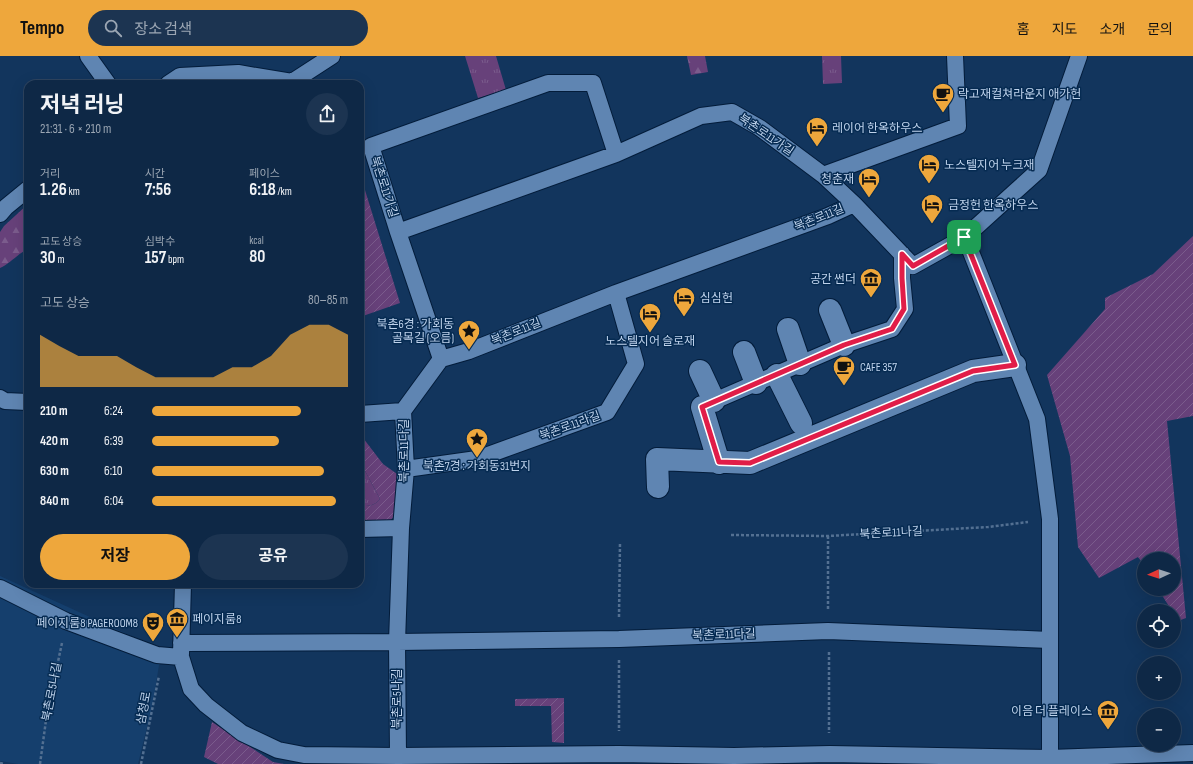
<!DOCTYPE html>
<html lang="ko">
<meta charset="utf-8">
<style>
:root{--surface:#0e2846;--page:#1c3451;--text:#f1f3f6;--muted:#9ba6b3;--line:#2e445f;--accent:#eea73c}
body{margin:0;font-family:"Sofia Sans Condensed","Noto Sans KR",sans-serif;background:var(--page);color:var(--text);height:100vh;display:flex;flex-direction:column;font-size:15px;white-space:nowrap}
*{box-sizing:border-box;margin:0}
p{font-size:13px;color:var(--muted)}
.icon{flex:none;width:22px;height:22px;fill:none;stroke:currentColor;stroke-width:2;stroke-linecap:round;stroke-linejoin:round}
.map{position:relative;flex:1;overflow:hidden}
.panel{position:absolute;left:24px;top:24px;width:340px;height:508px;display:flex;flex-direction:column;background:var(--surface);border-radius:12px;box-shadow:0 4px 16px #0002,0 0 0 1px var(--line)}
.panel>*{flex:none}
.needle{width:26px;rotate:267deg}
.buttons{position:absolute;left:1137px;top:496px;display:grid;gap:8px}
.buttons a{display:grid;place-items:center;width:44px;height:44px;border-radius:50%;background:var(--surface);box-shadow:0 4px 16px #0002,0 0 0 1px var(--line);font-size:20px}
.pin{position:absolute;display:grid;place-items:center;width:34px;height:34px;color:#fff;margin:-17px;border-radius:8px;box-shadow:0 2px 6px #0006}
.round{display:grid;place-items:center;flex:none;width:42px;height:42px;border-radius:21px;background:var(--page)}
.summary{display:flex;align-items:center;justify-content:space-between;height:68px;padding:0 16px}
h1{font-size:22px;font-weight:700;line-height:30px}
.metrics{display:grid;grid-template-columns:repeat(3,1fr);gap:6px;height:68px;padding:4px 16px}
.metrics div{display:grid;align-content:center}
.metrics b{font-size:17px;font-weight:700}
.metrics small{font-size:11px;font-weight:400}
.metrics p{font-size:11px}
.chart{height:112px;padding:8px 16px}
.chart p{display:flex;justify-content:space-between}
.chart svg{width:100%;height:72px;margin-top:4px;fill:var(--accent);opacity:.7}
.cta{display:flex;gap:8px;margin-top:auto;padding:8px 16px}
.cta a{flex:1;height:46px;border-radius:24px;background:var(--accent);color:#111;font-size:16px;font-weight:700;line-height:46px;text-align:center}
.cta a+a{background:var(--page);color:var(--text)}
ul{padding:0 16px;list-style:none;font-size:13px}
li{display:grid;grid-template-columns:64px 48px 1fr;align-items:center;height:30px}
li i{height:10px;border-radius:5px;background:var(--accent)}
header{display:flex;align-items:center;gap:24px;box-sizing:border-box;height:56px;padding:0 20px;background:var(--accent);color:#111}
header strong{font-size:19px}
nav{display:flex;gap:22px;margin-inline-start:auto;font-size:14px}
.search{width:280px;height:36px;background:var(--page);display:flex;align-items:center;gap:10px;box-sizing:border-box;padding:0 14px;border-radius:22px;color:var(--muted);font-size:15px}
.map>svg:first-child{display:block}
.built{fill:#153f6d}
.grass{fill:url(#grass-tufts)}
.forest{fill:url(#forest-firs)}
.garden{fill:url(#garden-furrows)}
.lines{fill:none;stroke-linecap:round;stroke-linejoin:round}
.lane-casing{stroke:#031c3a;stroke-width:18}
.street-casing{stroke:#031c3a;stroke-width:24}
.path{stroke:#537092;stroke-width:2.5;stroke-dasharray:3 2;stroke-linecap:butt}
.lane{stroke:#5f85b2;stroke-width:16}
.street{stroke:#5f85b2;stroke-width:22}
.route-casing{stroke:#fff;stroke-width:8}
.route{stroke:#e11d48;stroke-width:5}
.labels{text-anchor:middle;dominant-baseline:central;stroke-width:3;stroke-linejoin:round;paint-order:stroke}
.poi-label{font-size:12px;fill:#bfd3ec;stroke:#062b52;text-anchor:start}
.street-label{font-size:12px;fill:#bfd3ec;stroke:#062b52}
</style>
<header>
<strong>Tempo</strong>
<div class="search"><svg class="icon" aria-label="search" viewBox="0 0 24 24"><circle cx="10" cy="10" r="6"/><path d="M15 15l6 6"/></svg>장소 검색</div>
<nav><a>홈</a><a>지도</a><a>소개</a><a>문의</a></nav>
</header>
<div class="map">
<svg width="1193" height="708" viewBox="0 0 1193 708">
<defs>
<pattern id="grass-tufts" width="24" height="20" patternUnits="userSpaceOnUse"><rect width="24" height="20" fill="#67417a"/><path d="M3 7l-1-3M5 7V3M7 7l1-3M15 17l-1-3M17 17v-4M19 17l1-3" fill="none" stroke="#7b5c8d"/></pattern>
<pattern id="forest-firs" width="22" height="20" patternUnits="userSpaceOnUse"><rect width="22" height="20" fill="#67417a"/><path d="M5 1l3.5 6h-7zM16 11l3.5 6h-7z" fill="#7b5c8d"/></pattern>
<pattern id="garden-furrows" width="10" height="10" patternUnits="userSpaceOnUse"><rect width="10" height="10" fill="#67417a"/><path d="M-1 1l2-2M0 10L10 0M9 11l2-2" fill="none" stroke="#7b5c8d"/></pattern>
</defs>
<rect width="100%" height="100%" fill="#12355d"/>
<path class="built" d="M 0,520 L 173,599 L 159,609 L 153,647 L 138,708 L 18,708 L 0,705 Z"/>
<path class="grass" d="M 465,0 L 496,0 L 506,34 L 478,42 Z
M 822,0 L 841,0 L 842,27 L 823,28 Z
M 360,411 L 364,413 L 380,443 C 375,450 368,450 360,450 Z"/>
<path class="forest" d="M 687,0 L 705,0 L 708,16 L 691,19 Z
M 28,148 L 28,193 C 17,198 10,208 0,212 L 0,176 L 4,170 Z"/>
<path class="garden" d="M 360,118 L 400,247 L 360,261 Z
M 1193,180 L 1193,360 L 1167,365 L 1186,562 L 1178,565 L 1174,559 L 1174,555 L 1172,555 L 1158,533 L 1174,533 L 1174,503 L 1144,503 L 1144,509 L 1138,501 L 1099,522 L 1078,491 L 1070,400 L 1047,319 L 1105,253 L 1105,242 L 1153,218 Z
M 360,378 L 383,408 L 400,420 L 398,456 L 388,467 L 360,466 L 360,450 C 368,450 375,450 380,443 L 364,413 L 360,411 Z
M 564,642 L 564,687 L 552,686 L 551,650 L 515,650 L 515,643 Z
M 212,666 L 273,706 L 284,708 L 218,708 L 204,701 Z"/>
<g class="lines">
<g class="lane-casing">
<path id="lane" d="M 88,0 L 108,28
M 168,28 L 180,20 L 238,17 L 292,26 L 332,0
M 616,98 L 593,27 L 548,27 L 371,90 L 398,176 L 616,98 L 701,60 L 732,56 L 760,72 L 823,119 L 958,70 L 955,0
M 823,119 L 854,148
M 0,158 L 6,151 L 28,133
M 965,181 L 1037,363 L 1050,463 L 1050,702
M 441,303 L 469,295 L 616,237 L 828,160 L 854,148 L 913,210 L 965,181 L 1039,114 L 1079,0
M 0,342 L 5,345 L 28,346
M 705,349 L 844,289 L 892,273 L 905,253 L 902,222 L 902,198
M 360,358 L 403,355
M 406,413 L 477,403 L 607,356 L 636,308 L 616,237
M 360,473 L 401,472
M 0,532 L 66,565 L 157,599 L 181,601 L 191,633 L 206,649 L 242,677 L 278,694 L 304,699 L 398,700 L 619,698 L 734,700 L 830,698 L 1050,702 L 1193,697
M 181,587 L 397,586 L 619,583 L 828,575 L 1050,584
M 181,598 L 183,528
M 398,700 L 397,586 L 401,472 L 406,413 L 403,355 L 441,303 L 398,176"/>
</g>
<g class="street-casing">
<path id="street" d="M 830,254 L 844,289
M 788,273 L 800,308
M 744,296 L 756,327
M 700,315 L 714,345
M 777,319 L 801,367
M 702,351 L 719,407
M 658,431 L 657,403 L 750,407 L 973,315 L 1015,309"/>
</g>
<path class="path" d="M 731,479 L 828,480 L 988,471 L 1028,466
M 828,480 L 828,553
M 619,561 L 620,486
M 829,596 L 829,677
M 619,604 L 619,675
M 0,707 L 4,708
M 40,708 L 47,657 L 62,587
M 141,708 L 159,620"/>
<use href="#lane" class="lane"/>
<use href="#street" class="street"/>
</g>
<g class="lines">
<g class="route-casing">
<path id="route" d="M 964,181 L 1015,309 L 973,315 L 750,407 L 719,406 L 702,351 L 844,289 L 892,273 L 904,253 L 902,222 L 902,198 L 913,210 Z"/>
</g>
<use href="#route" class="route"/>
</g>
<defs>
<g id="cafe-pin" transform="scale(1.15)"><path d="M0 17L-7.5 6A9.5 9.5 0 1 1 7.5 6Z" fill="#eea73c" stroke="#062b52"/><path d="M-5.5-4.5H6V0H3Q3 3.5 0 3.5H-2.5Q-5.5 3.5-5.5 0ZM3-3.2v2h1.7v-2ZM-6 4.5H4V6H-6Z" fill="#111"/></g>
<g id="hotel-pin" transform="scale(1.15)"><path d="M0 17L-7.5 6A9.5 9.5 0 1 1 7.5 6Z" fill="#eea73c" stroke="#062b52"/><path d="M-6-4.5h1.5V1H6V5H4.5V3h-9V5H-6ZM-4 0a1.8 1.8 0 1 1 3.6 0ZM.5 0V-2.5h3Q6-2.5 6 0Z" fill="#111"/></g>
<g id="museum-pin" transform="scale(1.15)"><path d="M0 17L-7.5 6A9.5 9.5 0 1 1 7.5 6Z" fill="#eea73c" stroke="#062b52"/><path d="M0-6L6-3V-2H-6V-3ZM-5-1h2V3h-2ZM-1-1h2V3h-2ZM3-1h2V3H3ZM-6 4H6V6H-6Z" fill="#111"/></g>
<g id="sight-pin" transform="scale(1.15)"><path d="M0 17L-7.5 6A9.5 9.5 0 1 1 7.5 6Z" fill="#eea73c" stroke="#062b52"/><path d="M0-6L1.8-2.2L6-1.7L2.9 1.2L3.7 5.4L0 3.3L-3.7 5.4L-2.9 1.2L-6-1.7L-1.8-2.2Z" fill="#111"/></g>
<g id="theatre-pin" transform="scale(1.15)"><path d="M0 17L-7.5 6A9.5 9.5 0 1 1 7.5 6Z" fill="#eea73c" stroke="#062b52"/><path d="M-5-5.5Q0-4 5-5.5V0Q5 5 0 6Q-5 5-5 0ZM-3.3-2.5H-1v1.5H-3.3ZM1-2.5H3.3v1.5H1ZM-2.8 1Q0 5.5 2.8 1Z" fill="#111"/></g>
</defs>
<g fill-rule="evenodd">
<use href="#cafe-pin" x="943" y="38"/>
<use href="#hotel-pin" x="817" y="72"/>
<use href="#hotel-pin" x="929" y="109"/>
<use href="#hotel-pin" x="869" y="123"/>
<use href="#hotel-pin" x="932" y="149"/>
<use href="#museum-pin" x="871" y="223"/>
<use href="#hotel-pin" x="684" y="242"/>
<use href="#hotel-pin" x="650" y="258"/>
<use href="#sight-pin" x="469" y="275"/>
<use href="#cafe-pin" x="844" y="311"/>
<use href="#sight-pin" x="477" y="383"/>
<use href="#museum-pin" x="177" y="563"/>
<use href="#theatre-pin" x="153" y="567"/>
<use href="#museum-pin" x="1108" y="655"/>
</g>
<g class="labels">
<g class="poi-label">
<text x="958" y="38">락고재컬쳐라운지 애가헌</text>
<text x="832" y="72">레이어 한옥하우스</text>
<text x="944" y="109">노스텔지어 누크재</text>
<text x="854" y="123" text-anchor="end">청춘재</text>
<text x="948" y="149">금정헌 한옥하우스</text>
<text x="856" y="223" text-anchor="end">공간 썬더</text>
<text x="700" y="242">심심헌</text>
<text x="454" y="268" text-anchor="end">북촌6경 : 가회동<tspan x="454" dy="14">골목길 (오름)</tspan></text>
<text x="650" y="285" text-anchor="middle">노스텔지어 슬로재</text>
<text x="860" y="311">CAFE 357</text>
<text x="477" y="410" text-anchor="middle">북촌7경 : 가회동31번지</text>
<text x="192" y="563">페이지룸8</text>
<text x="138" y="567" text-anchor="end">페이지룸8 PAGEROOM8</text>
<text x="1092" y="655" text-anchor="end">이음 더 플레이스</text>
</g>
<g class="street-label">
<text transform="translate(766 79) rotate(34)">북촌로11가길</text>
<text transform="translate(384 131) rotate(72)">북촌로11가길</text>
<text transform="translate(819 162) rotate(-22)">북촌로11길</text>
<text transform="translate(516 276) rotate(-22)">북촌로11길</text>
<text transform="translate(570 370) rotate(-20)">북촌로11라길</text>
<text transform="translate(404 395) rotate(-90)">북촌로11다길</text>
<text transform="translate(891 477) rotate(-3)">북촌로11나길</text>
<text transform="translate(724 579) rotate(-2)">북촌로11다길</text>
<text transform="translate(52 636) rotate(-79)">북촌로5나길</text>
<text transform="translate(397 643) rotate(-90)">북촌로5나길</text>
<text transform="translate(144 652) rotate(-79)">삼청로</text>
</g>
</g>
</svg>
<div class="buttons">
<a><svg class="needle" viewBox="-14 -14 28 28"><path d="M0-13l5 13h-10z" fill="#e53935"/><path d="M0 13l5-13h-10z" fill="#9ba6b3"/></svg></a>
<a><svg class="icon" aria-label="locate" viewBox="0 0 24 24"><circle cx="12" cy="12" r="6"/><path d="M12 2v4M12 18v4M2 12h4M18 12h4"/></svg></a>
<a>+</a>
<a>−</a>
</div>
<div class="pin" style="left:964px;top:181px;background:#1e9e55"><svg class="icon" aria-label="arrive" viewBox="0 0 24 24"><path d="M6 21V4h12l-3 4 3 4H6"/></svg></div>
<section class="panel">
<div class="summary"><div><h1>저녁 러닝</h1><p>21:31 · 6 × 210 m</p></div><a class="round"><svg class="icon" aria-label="share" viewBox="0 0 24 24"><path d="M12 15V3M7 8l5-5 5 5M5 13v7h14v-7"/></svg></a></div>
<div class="metrics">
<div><p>거리</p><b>1.26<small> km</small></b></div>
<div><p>시간</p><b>7:56</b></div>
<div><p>페이스</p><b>6:18<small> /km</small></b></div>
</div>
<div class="metrics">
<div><p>고도 상승</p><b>30<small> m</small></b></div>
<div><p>심박수</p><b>157<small> bpm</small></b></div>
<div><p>kcal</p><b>80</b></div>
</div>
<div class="chart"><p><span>고도 상승</span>80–85 m</p>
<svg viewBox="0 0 160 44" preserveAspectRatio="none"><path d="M0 44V12L10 19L20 25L30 25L40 25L50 32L60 38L70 38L80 38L90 38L100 32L110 32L120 25L130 12L140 6L150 6L160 12V44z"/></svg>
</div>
<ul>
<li><b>210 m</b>6:24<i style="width:76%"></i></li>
<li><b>420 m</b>6:39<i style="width:65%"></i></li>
<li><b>630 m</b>6:10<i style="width:88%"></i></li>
<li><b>840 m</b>6:04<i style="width:94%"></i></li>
</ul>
<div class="cta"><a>저장</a><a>공유</a></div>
</section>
</div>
